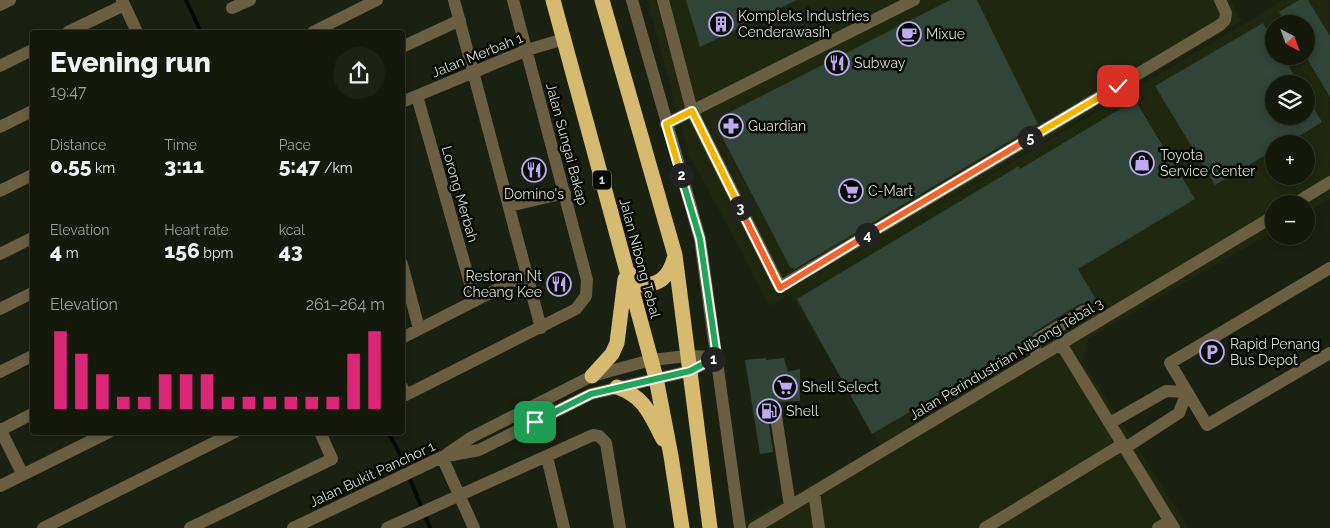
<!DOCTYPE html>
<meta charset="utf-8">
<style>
:root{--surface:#14190c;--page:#1d2215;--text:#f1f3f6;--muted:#9da09d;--line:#33382d;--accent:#db2777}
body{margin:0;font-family:Raleway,sans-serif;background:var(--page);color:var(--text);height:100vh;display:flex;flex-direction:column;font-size:19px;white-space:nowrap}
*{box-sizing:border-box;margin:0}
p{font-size:16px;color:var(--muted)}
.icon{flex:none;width:28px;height:28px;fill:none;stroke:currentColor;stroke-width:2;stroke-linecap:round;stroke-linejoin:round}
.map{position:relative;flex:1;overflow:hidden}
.drawer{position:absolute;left:30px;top:30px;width:375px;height:405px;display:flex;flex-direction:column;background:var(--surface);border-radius:5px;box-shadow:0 2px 8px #0003,0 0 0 1px var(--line)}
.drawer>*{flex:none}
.needle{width:32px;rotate:139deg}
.fabs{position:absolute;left:1265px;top:15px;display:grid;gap:10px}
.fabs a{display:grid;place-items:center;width:50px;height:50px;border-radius:50%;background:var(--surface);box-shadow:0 2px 8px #0003,0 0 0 1px var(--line);font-size:25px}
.pin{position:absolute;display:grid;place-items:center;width:42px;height:42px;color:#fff;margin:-21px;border-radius:10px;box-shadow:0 2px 8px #0006}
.km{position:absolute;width:25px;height:25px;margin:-12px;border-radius:50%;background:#222;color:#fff;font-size:14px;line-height:25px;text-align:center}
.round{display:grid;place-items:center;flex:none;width:52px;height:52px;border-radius:26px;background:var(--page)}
.summary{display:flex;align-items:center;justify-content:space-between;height:85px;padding:0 20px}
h1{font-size:28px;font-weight:800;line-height:38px}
.stats{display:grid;grid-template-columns:repeat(3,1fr);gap:8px;height:85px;padding:5px 20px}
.stats div{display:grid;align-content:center}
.stats b{font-size:21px;font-weight:800}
.stats small{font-size:14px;font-weight:400}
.stats p{font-size:14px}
.chart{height:140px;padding:10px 20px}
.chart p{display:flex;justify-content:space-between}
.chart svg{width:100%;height:90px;margin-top:5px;stroke:var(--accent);stroke-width:6}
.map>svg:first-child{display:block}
.built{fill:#1f270f;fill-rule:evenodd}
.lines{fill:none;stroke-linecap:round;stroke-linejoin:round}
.stream{stroke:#010a09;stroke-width:4}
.building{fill:#304438}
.minor{stroke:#6a5f42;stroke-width:12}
.highway{stroke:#d5ba6f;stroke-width:15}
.split-1-casing{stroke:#fff;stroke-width:10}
.split-2-casing{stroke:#fff;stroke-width:10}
.split-3-casing{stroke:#fff;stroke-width:10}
.split-4-casing{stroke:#fff;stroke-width:10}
.split-5-casing{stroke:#fff;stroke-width:10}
.split-6-casing{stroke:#fff;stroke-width:10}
.split-1{stroke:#22a559;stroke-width:6}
.split-2{stroke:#22a559;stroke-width:6}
.split-3{stroke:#f5b400;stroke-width:6}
.split-4{stroke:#f0652b;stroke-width:6}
.split-5{stroke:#f0652b;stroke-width:6}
.split-6{stroke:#f5b400;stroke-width:6}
.labels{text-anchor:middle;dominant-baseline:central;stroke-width:5;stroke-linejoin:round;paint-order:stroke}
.shield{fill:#070a04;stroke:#989c93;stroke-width:1}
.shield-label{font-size:12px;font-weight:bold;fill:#d6dbd0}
.poi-label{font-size:14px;fill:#d6dbd0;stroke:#070a04;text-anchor:start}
.street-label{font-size:14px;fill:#d6dbd0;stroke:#070a04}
</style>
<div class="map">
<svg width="1330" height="528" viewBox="0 0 1330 528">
<rect width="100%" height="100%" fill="#1b2110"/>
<path class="built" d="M 647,0 L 1231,0 L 1241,21 L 883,239 L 1284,0 L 1329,0 L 1330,199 L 1306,212 L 1306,204 L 1274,204 L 1274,231 L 1088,339 L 1083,363 L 1189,528 L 736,528 L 880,445 L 791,294 L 770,306 L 688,152 ZM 1274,24 L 1306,24 L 1306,56 L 1274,56 ZM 1274,84 L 1306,84 L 1306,116 L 1274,116 ZM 1274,144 L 1306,144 L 1306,176 L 1274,176 Z"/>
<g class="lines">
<path class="stream" d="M 186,0 L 201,32
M 388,432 L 398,450 L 430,528"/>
</g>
<path class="building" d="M 686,0 L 797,0 L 700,47 Z
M 950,0 L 977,0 L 1038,124 L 795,269 L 790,267 L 718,129 L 724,115 Z
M 1299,0 L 1308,0 L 1330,36 L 1330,97 L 1306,57 L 1306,24 L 1286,24 L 1279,12 Z
M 1263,23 L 1274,41 L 1274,56 L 1283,56 L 1299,84 L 1274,84 L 1274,116 L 1306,116 L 1306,95 L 1322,122 L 1286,144 L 1274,144 L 1274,150 L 1215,185 L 1155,86 Z
M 1135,100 L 1195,199 L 1078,269 L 1097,301 L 1090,306 L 1084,303 L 1080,304 L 1034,332 L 1026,344 L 872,434 L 797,299 L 1019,166 L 1020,169 Z
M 766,358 L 766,360 L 784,358 L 788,372 L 800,369 L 800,401 L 771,402 L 770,404 L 767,411 L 773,452 L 760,454 L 745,360 Z"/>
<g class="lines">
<path class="minor" d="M 122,0 L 137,32
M 454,0 L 541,328
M 632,0 L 700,239 L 740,528
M 663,0 L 692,111 L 780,287 L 1220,25 L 1225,20 L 1226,13 L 1220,0
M 0,5 L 10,0
M 232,8 L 250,0
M 68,32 L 124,5
M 313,32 L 377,0
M 402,47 L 460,20
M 0,66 L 32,50
M 417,96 L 475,301
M 402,102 L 527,50 L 564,39
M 666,124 L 914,0
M 0,127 L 32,111
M 0,191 L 32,175
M 1294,204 L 1330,182
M 509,206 L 565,193
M 0,254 L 32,238
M 402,264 L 419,329
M 1330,268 L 1170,363 L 1207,425 L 1330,353
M 0,309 L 32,293
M 402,338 L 527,274
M 1061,344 L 1174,528
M 1037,358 L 1034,345 L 1038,339 L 1084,311
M 0,372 L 32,356
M 402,387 L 406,395 L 576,309 L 586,296 L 587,280 L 513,0
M 775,410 L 790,506
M 1110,423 L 1166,391 L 1187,392
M 0,429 L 23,475
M 1,430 L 32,414
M 1125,448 L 1179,413 L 1187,392
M 447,454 L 472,437 L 592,376 L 651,360 L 688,356 L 715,357
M 442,457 L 474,528
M 547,457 L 564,528
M 0,486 L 109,432
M 814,492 L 819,528
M 43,528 L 235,432
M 190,528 L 332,459 L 320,432
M 293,528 L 442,457 L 479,450 L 591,394 L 690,371 L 717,357
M 387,528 L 593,435 L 599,436 L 606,443 L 620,528
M 754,528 L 1274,216
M 985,528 L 1123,444
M 1158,528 L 1170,521"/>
<path class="highway" d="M 553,0 L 656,378 L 671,456 L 682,528
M 602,0 L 675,255 L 710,528
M 627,271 L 639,285 C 659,286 669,277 674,259
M 592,376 L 612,354 L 617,343 L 625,279
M 617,387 C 645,397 650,414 663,439"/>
</g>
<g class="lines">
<g class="split-1-casing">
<path id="split-1" d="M 535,422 L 591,394 L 690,371 L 713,359"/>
</g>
<g class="split-2-casing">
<path id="split-2" d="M 681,175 L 700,239 L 717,357 L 713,359"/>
</g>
<g class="split-3-casing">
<path id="split-3" d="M 681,175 L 666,124 L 692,111 L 740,208"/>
</g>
<g class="split-4-casing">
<path id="split-4" d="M 740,208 L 780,288 L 867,235"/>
</g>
<g class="split-5-casing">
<path id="split-5" d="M 867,235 L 1030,138"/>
</g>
<g class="split-6-casing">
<path id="split-6" d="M 1030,138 L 1118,86"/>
</g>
<use href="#split-1" class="split-1"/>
<use href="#split-2" class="split-2"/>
<use href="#split-3" class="split-3"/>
<use href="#split-4" class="split-4"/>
<use href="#split-5" class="split-5"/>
<use href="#split-6" class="split-6"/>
</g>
<defs>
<g id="building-ring" transform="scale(1.25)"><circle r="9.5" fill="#070a04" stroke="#bda9f5" stroke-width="1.5"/><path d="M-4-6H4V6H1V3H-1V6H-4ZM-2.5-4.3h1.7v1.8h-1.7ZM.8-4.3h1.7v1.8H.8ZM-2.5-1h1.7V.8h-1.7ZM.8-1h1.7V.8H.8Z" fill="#bda9f5"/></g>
<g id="cafe-ring" transform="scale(1.25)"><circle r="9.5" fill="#070a04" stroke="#bda9f5" stroke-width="1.5"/><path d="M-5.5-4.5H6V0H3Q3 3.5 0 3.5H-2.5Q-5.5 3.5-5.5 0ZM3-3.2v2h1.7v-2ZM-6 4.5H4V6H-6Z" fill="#bda9f5"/></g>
<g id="restaurant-ring" transform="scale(1.25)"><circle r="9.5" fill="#070a04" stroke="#bda9f5" stroke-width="1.5"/><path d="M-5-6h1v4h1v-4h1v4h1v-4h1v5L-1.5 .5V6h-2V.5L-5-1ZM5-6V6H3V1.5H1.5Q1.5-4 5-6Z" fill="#bda9f5"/></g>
<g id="pharmacy-ring" transform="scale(1.25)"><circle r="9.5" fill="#070a04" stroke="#bda9f5" stroke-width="1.5"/><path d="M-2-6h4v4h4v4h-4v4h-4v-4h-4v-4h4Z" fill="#bda9f5"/></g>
<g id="shop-ring" transform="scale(1.25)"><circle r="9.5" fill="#070a04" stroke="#bda9f5" stroke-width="1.5"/><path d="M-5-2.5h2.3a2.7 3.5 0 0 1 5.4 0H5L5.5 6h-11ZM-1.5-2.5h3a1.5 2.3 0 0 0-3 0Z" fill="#bda9f5"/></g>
<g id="supermarket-ring" transform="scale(1.25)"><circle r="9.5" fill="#070a04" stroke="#bda9f5" stroke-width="1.5"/><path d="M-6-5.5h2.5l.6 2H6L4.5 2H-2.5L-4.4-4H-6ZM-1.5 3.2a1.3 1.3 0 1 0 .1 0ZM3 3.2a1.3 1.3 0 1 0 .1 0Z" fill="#bda9f5"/></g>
<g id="parking-ring" transform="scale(1.25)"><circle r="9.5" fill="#070a04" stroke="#bda9f5" stroke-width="1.5"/><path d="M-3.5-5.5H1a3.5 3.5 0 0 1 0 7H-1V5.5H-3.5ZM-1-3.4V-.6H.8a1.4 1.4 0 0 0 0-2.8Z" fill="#bda9f5"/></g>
<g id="fuel-ring" transform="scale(1.25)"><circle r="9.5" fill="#070a04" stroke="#bda9f5" stroke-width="1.5"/><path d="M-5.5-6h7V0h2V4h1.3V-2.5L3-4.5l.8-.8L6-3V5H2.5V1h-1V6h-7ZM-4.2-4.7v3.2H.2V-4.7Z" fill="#bda9f5"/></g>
</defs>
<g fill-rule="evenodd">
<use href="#building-ring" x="721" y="24"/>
<use href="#cafe-ring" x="909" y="34"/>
<use href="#restaurant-ring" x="837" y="63"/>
<use href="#pharmacy-ring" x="731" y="126"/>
<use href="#shop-ring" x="1142" y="163"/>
<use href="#restaurant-ring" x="534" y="170"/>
<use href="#supermarket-ring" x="851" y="191"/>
<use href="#restaurant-ring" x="559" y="284"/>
<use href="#parking-ring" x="1212" y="352"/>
<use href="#supermarket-ring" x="785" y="387"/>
<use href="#fuel-ring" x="769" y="411"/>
</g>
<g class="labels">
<rect class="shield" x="593" y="170.5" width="18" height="19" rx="4"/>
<g class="shield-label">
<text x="602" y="180">1</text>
</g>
<g class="poi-label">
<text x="738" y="16">Kompleks Industries<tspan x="738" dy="16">Cenderawasih</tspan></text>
<text x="926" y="34">Mixue</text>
<text x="854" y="63">Subway</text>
<text x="748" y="126">Guardian</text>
<text x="1160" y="155">Toyota<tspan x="1160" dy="16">Service Center</tspan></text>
<text x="868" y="191">C-Mart</text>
<text x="534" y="194" text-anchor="middle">Domino's</text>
<text x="542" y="276" text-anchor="end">Restoran Nt<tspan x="542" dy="16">Cheang Kee</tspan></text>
<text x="1230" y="344">Rapid Penang<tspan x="1230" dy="16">Bus Depot</tspan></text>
<text x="802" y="387">Shell Select</text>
<text x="786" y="411">Shell</text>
</g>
<g class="street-label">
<text transform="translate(477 55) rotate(-22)">Jalan Merbah 1</text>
<text transform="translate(567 144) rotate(75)">Jalan Sungai Bakap</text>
<text transform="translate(460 194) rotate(74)">Lorong Merbah</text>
<text transform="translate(640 258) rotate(75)">Jalan Nibong Tebal</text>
<text transform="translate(1006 359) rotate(-31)">Jalan Perindustrian Nibong Tebal 3</text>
<text transform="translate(372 474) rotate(-25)">Jalan Bukit Panchor 1</text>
</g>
</g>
</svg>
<div class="fabs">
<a><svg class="needle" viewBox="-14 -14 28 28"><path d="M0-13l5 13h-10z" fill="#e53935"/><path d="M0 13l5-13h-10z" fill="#9da09d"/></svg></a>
<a><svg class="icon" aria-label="layers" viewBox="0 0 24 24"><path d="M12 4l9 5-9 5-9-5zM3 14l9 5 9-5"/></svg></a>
<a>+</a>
<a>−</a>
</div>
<div class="pin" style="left:535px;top:422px;background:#1e9e55"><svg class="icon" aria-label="arrive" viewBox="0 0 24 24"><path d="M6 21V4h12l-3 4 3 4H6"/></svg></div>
<div class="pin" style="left:1118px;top:86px;background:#d93025"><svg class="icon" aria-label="check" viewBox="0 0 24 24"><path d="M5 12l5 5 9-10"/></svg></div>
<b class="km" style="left:713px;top:359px">1</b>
<b class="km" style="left:681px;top:175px">2</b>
<b class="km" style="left:740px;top:208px">3</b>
<b class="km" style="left:867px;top:235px">4</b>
<b class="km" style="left:1030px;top:138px">5</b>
<section class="drawer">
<div class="summary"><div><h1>Evening run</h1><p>19:47</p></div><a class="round"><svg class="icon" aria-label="share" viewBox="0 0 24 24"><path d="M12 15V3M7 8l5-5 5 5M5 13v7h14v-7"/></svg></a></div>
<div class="stats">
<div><p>Distance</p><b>0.55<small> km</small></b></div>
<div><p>Time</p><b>3:11</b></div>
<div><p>Pace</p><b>5:47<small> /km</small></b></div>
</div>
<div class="stats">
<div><p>Elevation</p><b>4<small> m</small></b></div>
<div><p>Heart rate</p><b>156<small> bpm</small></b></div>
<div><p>kcal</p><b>43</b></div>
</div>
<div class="chart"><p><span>Elevation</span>261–264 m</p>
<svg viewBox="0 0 160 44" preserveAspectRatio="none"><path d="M5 44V6M15 44V17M25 44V27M35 44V38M45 44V38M55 44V27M65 44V27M75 44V27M85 44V38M95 44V38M105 44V38M115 44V38M125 44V38M135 44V38M145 44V17M155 44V6"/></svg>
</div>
</section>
</div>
